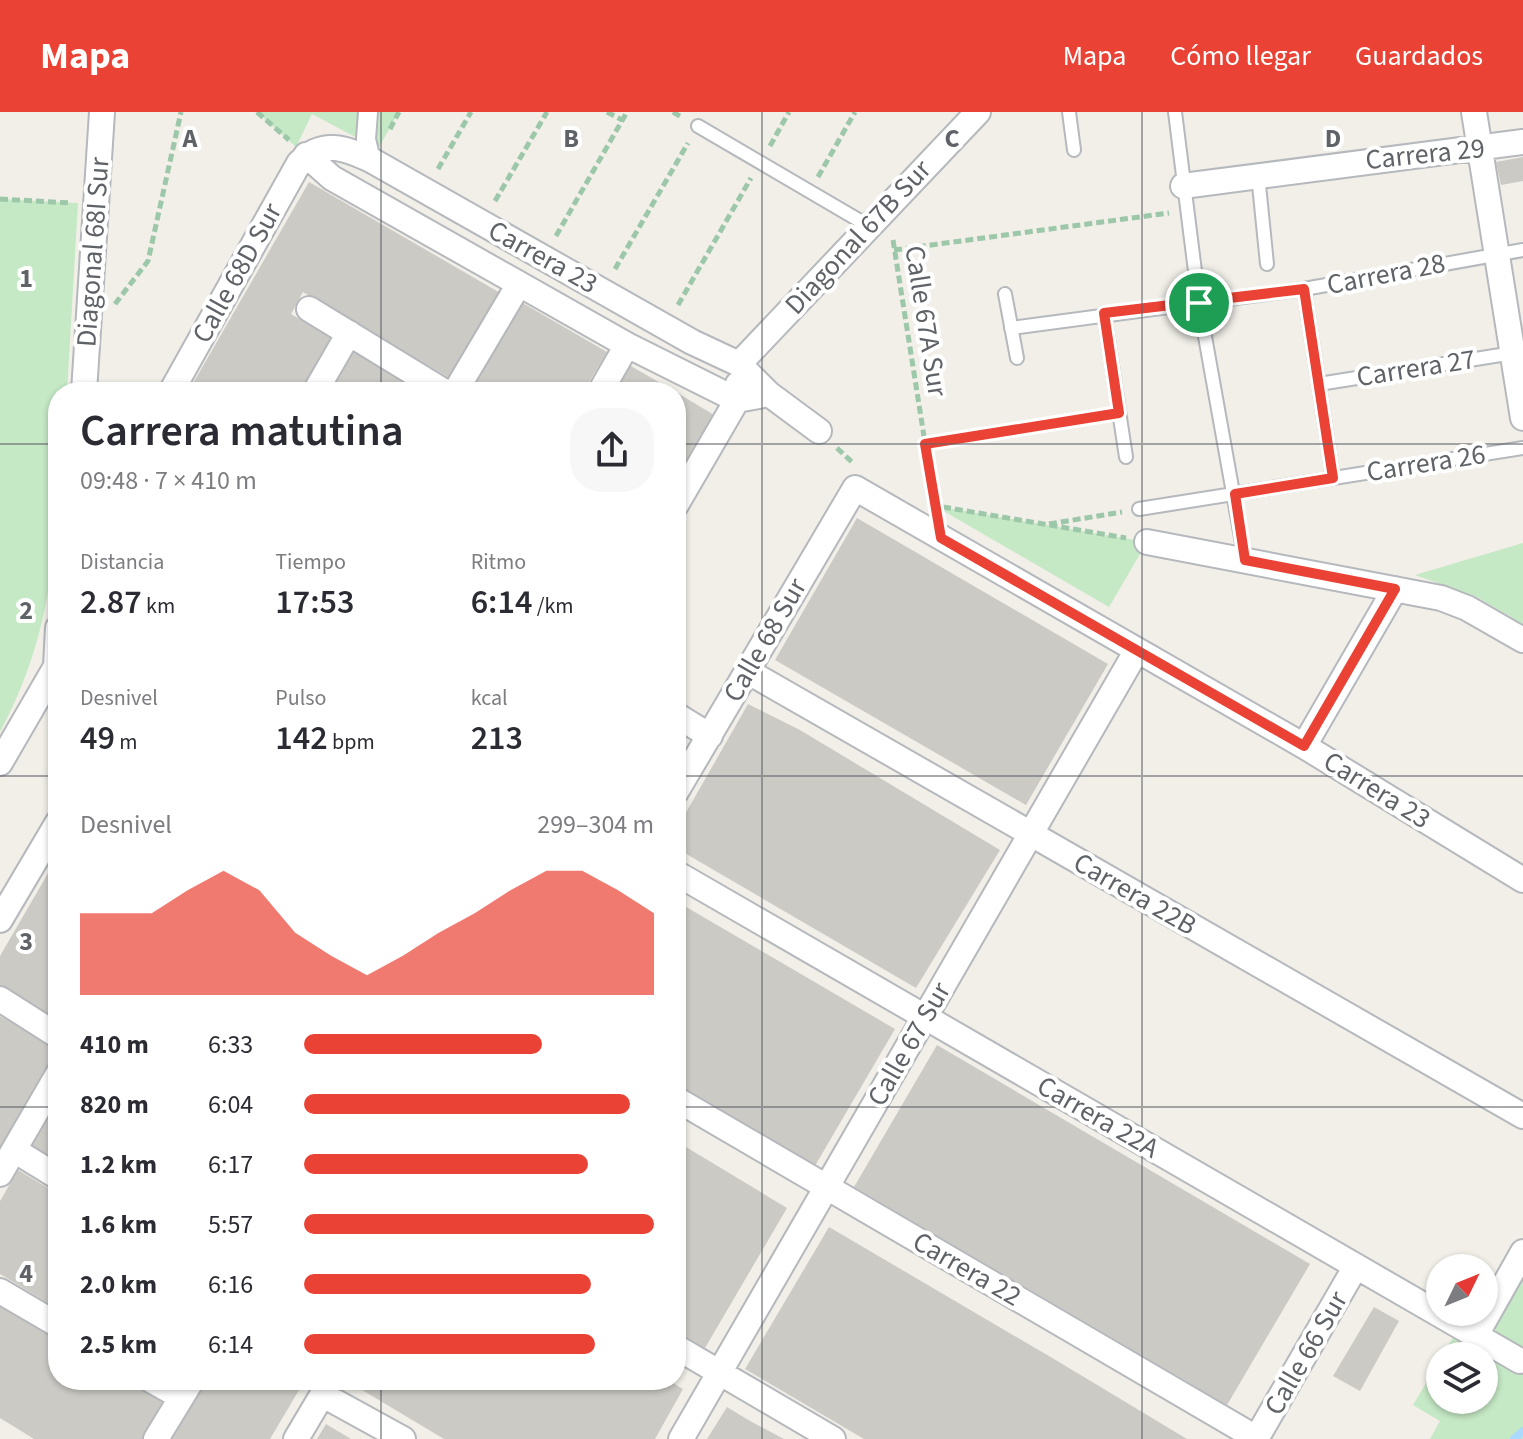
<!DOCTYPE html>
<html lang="es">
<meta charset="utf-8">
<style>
:root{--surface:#fff;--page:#f7f7f7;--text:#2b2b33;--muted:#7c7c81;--accent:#ea4335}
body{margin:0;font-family:"Source Sans 3",sans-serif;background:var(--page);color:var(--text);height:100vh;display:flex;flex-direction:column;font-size:30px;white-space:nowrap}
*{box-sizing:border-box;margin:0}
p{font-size:26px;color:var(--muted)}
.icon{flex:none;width:44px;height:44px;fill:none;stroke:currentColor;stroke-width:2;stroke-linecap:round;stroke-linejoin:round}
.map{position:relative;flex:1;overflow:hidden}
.sheet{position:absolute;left:48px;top:270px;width:638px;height:1008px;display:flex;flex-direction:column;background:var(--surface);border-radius:32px;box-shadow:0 2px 6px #0004}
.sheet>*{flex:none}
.needle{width:52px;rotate:47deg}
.fabs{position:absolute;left:1426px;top:1142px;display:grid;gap:16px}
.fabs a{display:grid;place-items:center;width:72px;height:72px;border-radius:50%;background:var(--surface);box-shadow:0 2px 6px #0004;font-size:40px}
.pin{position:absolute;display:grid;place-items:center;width:68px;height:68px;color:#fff;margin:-34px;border:4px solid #fff;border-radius:50%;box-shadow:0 2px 8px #0007}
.round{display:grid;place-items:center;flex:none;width:84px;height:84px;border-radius:32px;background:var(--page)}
.summary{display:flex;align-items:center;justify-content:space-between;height:136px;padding:0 32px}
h1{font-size:44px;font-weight:600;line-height:60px}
.metrics{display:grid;grid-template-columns:repeat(3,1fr);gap:12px;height:136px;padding:8px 32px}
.metrics div{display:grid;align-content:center}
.metrics b{font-size:34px;font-weight:600}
.metrics small{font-size:22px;font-weight:400}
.metrics p{font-size:22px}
.chart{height:224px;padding:16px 32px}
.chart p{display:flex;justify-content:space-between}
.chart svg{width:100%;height:144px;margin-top:8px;fill:var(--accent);opacity:.7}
ul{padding:0 32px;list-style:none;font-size:26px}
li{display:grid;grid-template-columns:128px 96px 1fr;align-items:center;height:60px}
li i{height:20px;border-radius:10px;background:var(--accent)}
header{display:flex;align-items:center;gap:48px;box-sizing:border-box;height:112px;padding:0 40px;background:var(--accent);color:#fff}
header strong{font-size:38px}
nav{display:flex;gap:44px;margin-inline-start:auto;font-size:28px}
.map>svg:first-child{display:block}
.green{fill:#c5e8c5}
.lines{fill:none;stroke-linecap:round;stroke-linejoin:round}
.stream{stroke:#aadaff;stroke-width:8}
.building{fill:#cccac5}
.service-casing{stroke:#b5b8bc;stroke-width:16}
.pedestrian-casing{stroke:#b5b8bc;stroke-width:22}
.minor-casing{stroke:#b5b8bc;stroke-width:28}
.path{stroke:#9cc7a9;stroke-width:5;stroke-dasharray:8 4;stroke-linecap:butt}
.service{stroke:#fff;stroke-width:12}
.pedestrian{stroke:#fff;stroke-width:18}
.minor{stroke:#fff;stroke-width:24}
.route-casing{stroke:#fff;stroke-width:16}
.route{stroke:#ea4335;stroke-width:10}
.grid{fill:none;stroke:#5f6368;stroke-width:2;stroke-opacity:0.55}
.labels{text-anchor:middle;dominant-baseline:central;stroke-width:8;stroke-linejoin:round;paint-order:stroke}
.street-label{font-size:28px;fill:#5f6368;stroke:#fff}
.grid-label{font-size:26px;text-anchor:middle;font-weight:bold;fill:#5f6368;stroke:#fff;stroke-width:8;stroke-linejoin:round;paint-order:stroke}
</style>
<header>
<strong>Mapa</strong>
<nav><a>Mapa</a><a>Cómo llegar</a><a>Guardados</a></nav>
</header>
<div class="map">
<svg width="1523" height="1327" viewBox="0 0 1523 1327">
<rect width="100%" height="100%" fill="#f1efe8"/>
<path class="green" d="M 257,0 L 399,0 L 378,37 L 312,2 L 296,35 Z
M 0,87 L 78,91 L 67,280 L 58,280 C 58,404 61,506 0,620 Z
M 935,394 L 1147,430 L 1109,495 Z
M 1523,431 L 1523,512 L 1475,484 L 1415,463 Z
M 1523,1163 L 1523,1327 L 1430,1327 L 1440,1309 L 1413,1293 L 1440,1248 L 1440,1288 L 1484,1288 L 1484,1244 L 1442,1244 L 1456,1221 Z"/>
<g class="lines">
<path class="stream" d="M 1514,1327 L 1523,1319"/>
</g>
<path class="building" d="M 1523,45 L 1523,69 L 1501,73 L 1496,50 Z
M 309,70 L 502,182 L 453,268 L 303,180 L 291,202 L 333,227 L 302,280 L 188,280 Z
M 521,190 L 607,240 L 583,280 L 470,280 Z
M 352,236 L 427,280 L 327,280 Z
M 629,253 L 650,265 L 676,280 L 613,280 Z
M 676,280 L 714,303 L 676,368 Z
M 857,406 L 1108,552 L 1026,693 L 775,548 Z
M 748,592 L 800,618 L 1000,738 L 916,876 L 676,736 L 676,718 Z
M 58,744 L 58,911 L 0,878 L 0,844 Z
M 676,789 L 895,917 L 812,1059 L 676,978 Z
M 0,904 L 58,938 L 0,1039 Z
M 937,933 L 1310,1152 L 1227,1293 L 854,1075 Z
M 58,987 L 58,1050 L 31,1034 Z
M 676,1029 L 787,1096 L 705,1236 L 676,1219 Z
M 18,1058 L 58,1082 L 58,1197 L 0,1162 L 0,1089 Z
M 829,1115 L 1054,1247 L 1187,1327 L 864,1327 L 745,1257 Z
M 0,1191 L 58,1226 L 58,1268 L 129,1268 L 170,1292 L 149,1327 L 34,1327 L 0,1306 Z
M 1374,1195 L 1399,1209 L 1360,1279 L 1333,1264 Z
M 207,1268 L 305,1268 L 270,1327 L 168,1327 Z
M 355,1268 L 668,1268 L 683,1277 L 655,1327 L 444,1327 L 352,1272 Z
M 727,1295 L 750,1309 L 784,1327 L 707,1327 Z
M 326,1312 L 351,1327 L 317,1327 Z"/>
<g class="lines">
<g class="service-casing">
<path id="service" d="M 1069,0 L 1074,38
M 1175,0 L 1199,191 L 1245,448
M 698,14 L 867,113
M 1258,63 L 1267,152
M 1304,177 L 1333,366
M 1005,182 L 1017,246
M 1104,201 L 1126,345
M 1011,216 L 1304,177 L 1523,138
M 1319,272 L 1513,241
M 1139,397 L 1523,336"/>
</g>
<g class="pedestrian-casing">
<path id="pedestrian" d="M 368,0 L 366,27 L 371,48"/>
</g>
<g class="minor-casing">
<path id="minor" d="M 1474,0 L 1523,306
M 306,43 L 332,66 L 627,233 L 737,288 L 769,282
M 1183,74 L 1523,30
M 309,197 L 445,280
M 739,252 L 978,0
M 84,280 L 102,0
M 171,280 L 299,51 C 323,27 345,36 371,48 L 692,230 L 739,252 L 769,282 L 819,319
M 315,280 L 349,221
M 455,280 L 519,172
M 600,280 L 627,233
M 676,393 L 737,288 L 738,272
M 1147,430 L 1441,486 L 1467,496 L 1523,528
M 56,554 L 58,516
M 747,559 L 1523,1004
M 676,603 L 710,624
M 1304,634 L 1395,477
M 0,651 L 58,551
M 676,680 L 855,376 L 1304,634 L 1523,768
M 676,761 L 1520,1249
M 0,808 L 58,710
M 0,887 L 58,924
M 676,987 L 1258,1327
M 14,1038 L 58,1065
M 0,1062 L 58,962
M 0,1179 L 58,1213
M 1476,1223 L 1523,1140
M 676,1235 L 833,1327
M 151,1268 L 181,1285
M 323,1283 L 403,1327
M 156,1327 L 192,1268
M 296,1327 L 331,1268
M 681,1327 L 1137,538
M 1256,1327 L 1356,1154"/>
</g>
<path class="path" d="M 257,0 L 289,28
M 607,0 L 622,8
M 673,0 L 683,6
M 390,17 L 399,0
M 770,34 L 789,0
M 438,57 L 471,0
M 818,65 L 855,0
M 0,87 L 71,91
M 495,89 L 547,0
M 556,124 L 627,0
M 893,128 L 935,394
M 894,138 L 1169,101
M 615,157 L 688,31
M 115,192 L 148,149 L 181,0
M 678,193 L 751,66
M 925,332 L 1102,304
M 837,336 L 853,351
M 943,395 L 1126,426
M 1049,412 L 1122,400"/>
<use href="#service" class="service"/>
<use href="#pedestrian" class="pedestrian"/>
<use href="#minor" class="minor"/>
</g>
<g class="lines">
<g class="route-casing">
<path id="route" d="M 1304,177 L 1333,366 L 1235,382 L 1245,448 L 1395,477 L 1304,634 L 941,426 L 925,332 L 1119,301 L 1104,201 Z"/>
</g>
<use href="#route" class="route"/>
</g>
<path class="grid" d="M 381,0 L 381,280M 762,0 L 762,1327M 1142,0 L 1142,1327M 0,332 L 58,332M 676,332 L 1523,332M 0,664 L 58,664M 676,664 L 1523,664M 0,995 L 58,995M 676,995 L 1523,995M 381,1268 L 381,1327"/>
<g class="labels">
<g class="street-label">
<text transform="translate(1425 42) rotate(-6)">Carrera 29</text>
<text transform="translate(858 125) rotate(-47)">Diagonal 67B Sur</text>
<text transform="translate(93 140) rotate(-86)">Diagonal 68I Sur</text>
<text transform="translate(543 145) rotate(29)">Carrera 23</text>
<text transform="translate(237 161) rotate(-61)">Calle 68D Sur</text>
<text transform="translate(1386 162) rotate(-11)">Carrera 28</text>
<text transform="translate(926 209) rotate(81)">Calle 67A Sur</text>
<text transform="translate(1416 256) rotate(-9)">Carrera 27</text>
<text transform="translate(1426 351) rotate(-9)">Carrera 26</text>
<text transform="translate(765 528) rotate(-60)">Calle 68 Sur</text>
<text transform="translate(1377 678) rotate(32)">Carrera 23</text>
<text transform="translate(1135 782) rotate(30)">Carrera 22B</text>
<text transform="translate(909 932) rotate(-60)">Calle 67 Sur</text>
<text transform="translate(1098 1005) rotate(30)">Carrera 22A</text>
<text transform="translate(967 1157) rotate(30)">Carrera 22</text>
<text transform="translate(1306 1241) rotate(-60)">Calle 66 Sur</text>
</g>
</g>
<g class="grid-label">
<text x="190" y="35">A</text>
<text x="571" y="35">B</text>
<text x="952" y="35">C</text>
<text x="1333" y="35">D</text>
<text x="26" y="175">1</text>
<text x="26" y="507">2</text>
<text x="26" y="838">3</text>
<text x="26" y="1170">4</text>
</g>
</svg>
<div class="fabs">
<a><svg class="needle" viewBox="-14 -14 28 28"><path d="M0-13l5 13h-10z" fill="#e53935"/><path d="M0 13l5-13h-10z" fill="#7c7c81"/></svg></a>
<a><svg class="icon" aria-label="layers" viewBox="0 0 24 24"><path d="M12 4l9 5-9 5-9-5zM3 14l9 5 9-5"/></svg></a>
</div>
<div class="pin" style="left:1199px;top:191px;background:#1e9e55"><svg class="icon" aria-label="arrive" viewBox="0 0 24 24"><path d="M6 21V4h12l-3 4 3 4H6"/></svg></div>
<section class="sheet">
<div class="summary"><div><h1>Carrera matutina</h1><p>09:48 · 7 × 410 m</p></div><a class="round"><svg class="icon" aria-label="share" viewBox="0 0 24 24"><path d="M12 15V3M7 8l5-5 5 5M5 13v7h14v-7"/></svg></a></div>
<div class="metrics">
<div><p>Distancia</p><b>2.87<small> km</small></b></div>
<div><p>Tiempo</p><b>17:53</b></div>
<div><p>Ritmo</p><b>6:14<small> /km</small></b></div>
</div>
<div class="metrics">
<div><p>Desnivel</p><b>49<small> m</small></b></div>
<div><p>Pulso</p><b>142<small> bpm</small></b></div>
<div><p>kcal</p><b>213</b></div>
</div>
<div class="chart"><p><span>Desnivel</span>299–304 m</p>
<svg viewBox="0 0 160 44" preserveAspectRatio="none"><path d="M0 44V19L10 19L20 19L30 12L40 6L50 12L60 25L70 32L80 38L90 32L100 25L110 19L120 12L130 6L140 6L150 12L160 19V44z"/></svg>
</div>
<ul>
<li><b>410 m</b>6:33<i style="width:68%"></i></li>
<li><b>820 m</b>6:04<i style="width:93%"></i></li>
<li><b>1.2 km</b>6:17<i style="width:81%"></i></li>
<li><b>1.6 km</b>5:57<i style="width:100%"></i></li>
<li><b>2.0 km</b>6:16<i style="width:82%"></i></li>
<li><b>2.5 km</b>6:14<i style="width:83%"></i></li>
</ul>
</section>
</div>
